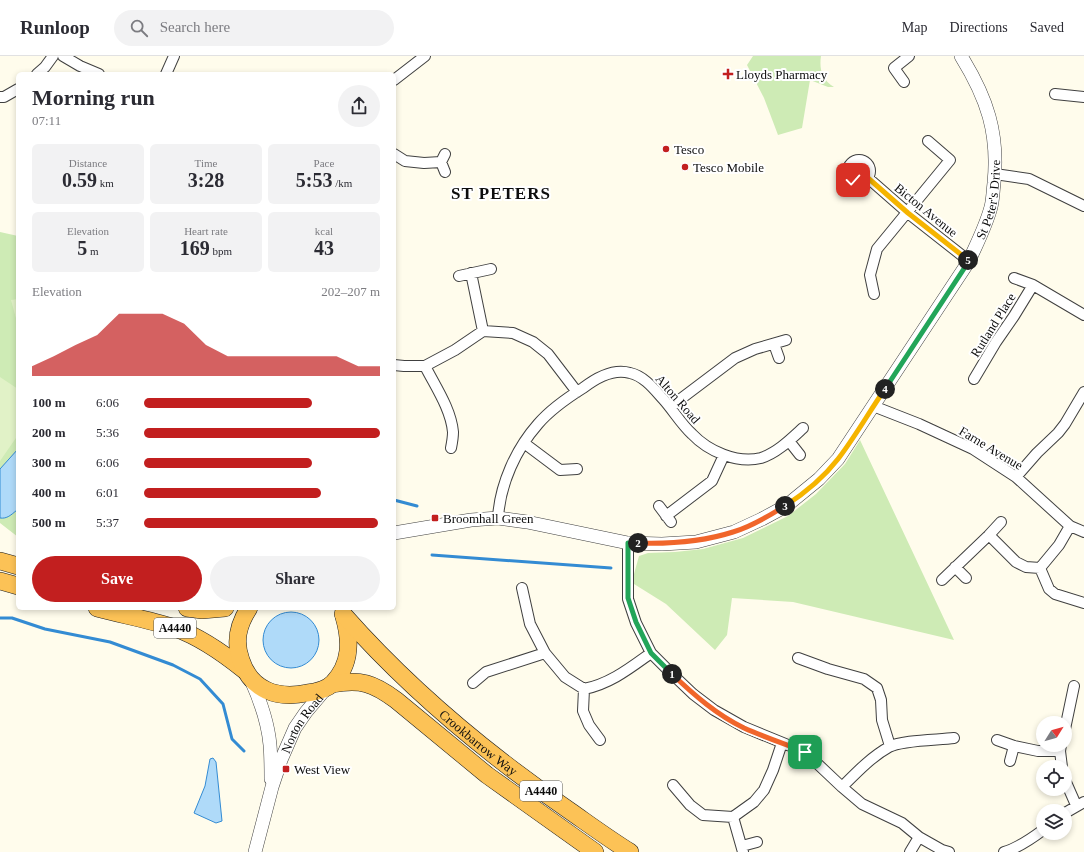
<!DOCTYPE html>
<meta charset="utf-8">
<style>
:root{--surface:#fff;--page:#f2f2f3;--text:#2b2b33;--muted:#7c7c81;--line:#e1e1e2;--accent:#c21f1f}
body{margin:0;font-family:Georgia,serif;background:var(--page);color:var(--text);height:100vh;display:flex;flex-direction:column;font-size:15px;white-space:nowrap}
*{box-sizing:border-box;margin:0}
p{font-size:13px;color:var(--muted)}
.icon{flex:none;width:22px;height:22px;fill:none;stroke:currentColor;stroke-width:2;stroke-linecap:round;stroke-linejoin:round}
.map{position:relative;flex:1;overflow:hidden}
.sheet{position:absolute;left:16px;top:16px;width:380px;height:538px;display:flex;flex-direction:column;background:var(--surface);border-radius:6px;box-shadow:0 2px 6px #0003}
.sheet>*{flex:none}
.needle{width:26px;rotate:53deg}
.controls{position:absolute;left:1036px;top:660px;display:grid;gap:8px}
.controls a{display:grid;place-items:center;width:36px;height:36px;border-radius:50%;background:var(--surface);box-shadow:0 2px 6px #0003;font-size:20px}
.pin{position:absolute;display:grid;place-items:center;width:34px;height:34px;color:#fff;margin:-17px;border-radius:8px;box-shadow:0 2px 6px #0006}
.km{position:absolute;width:20px;height:20px;margin:-10px;border-radius:50%;background:#222;color:#fff;font-size:11px;line-height:20px;text-align:center}
.round{display:grid;place-items:center;flex:none;width:42px;height:42px;border-radius:21px;background:var(--page)}
.summary{display:flex;align-items:center;justify-content:space-between;height:68px;padding:0 16px}
h1{font-size:22px;font-weight:600;line-height:30px}
.metrics{display:grid;grid-template-columns:repeat(3,1fr);gap:6px;height:68px;padding:4px 16px}
.metrics div{display:grid;align-content:center;border-radius:6px;background:var(--page);text-align:center}
.metrics b{font-size:20px;font-weight:600}
.metrics small{font-size:11px;font-weight:400}
.metrics p{font-size:11px}
.chart{height:112px;padding:8px 16px}
.chart p{display:flex;justify-content:space-between}
.chart svg{width:100%;height:72px;margin-top:4px;fill:var(--accent);opacity:.7}
.action{display:flex;gap:8px;margin-top:auto;padding:8px 16px}
.action a{flex:1;height:46px;border-radius:24px;background:var(--accent);color:#fff;font-size:16px;font-weight:600;line-height:46px;text-align:center}
.action a+a{background:var(--page);color:var(--text)}
ul{padding:0 16px;list-style:none;font-size:13px}
li{display:grid;grid-template-columns:64px 48px 1fr;align-items:center;height:30px}
li i{height:10px;border-radius:5px;background:var(--accent)}
header{display:flex;align-items:center;gap:24px;box-sizing:border-box;height:56px;padding:0 20px;background:var(--surface);border-bottom:1px solid var(--line)}
header strong{font-size:19px}
nav{display:flex;gap:22px;margin-inline-start:auto;font-size:14px}
.search{width:280px;height:36px;background:var(--page);display:flex;align-items:center;gap:10px;box-sizing:border-box;padding:0 14px;border-radius:22px;color:var(--muted);font-size:15px}
.map>svg:first-child{display:block}
.green{fill:#ceebb5}
.pitch{fill:#e1f2c7}
.water{fill:#afdaf9;stroke:#338bd3}
.lines{fill:none;stroke-linecap:round;stroke-linejoin:round}
.stream{stroke:#338bd3;stroke-width:3}
.minor-casing{stroke:#404040;stroke-width:12}
.tertiary-casing{stroke:#404040;stroke-width:14}
.trunk-casing{stroke:#1e1e1e;stroke-width:18}
.minor{stroke:#fff;stroke-width:10}
.tertiary{stroke:#fff;stroke-width:13}
.trunk{stroke:#fcc256;stroke-width:17}
.split-1-casing{stroke:#fff;stroke-width:8}
.split-2-casing{stroke:#fff;stroke-width:8}
.split-3-casing{stroke:#fff;stroke-width:8}
.split-4-casing{stroke:#fff;stroke-width:8}
.split-5-casing{stroke:#fff;stroke-width:8}
.split-6-casing{stroke:#fff;stroke-width:8}
.split-1{stroke:#f0652b;stroke-width:5}
.split-2{stroke:#22a559;stroke-width:5}
.split-3{stroke:#f0652b;stroke-width:5}
.split-4{stroke:#f5b400;stroke-width:5}
.split-5{stroke:#22a559;stroke-width:5}
.split-6{stroke:#f5b400;stroke-width:5}
.poi-dot{fill:#c21f1f;stroke:#fff;stroke-width:1.5}
.labels{text-anchor:middle;dominant-baseline:central;stroke-width:4;stroke-linejoin:round;paint-order:stroke}
.shield{fill:#fff;stroke:#565656;stroke-width:1}
.shield-label{font-size:12px;font-weight:bold;fill:#0d0d0d}
.poi-label{font-size:13px;fill:#0d0d0d;stroke:#fff;text-anchor:start}
.street-label{font-size:13px;fill:#0d0d0d;stroke:#fff}
.district-label{font-size:17px;font-weight:bold;letter-spacing:1px;fill:#0d0d0d;stroke:#fff}
</style>
<header>
<strong>Runloop</strong>
<div class="search"><svg class="icon" aria-label="search" viewBox="0 0 24 24"><circle cx="10" cy="10" r="6"/><path d="M15 15l6 6"/></svg>Search here</div>
<nav><a>Map</a><a>Directions</a><a>Saved</a></nav>
</header>
<div class="map">
<svg width="1084" height="796" viewBox="0 0 1084 796">
<rect width="100%" height="100%" fill="#fffcec"/>
<path class="green" d="M 753,0 L 821,0 C 819,13 822,24 834,31 L 828,31 L 810,24 L 802,72 L 778,79 L 764,42 L 747,9 Z
M 0,176 L 18,180 L 18,481 L 0,467 Z
M 860,384 L 954,584 L 793,546 L 732,542 L 727,579 L 715,594 L 666,548 L 634,528 L 634,518 L 639,500 L 648,497 L 675,496 L 703,493 L 743,482 L 788,460 L 816,438 L 845,408 Z"/>
<path class="pitch" d="M 18,243 L 18,266 L 17,266 L 11,244 Z
M 0,321 L 18,333 L 18,379 L 0,405 Z"/>
<path class="water" d="M 18,393 L 18,446 L 17,454 C 11,459 7,463 0,462 L 0,413 Z
M263 584a28 28 0 1 1 56 0a28 28 0 1 1-56 0Z
M 213,702 L 216,706 L 222,765 L 216,767 L 194,757 L 205,730 L 210,703 Z"/>
<g class="lines">
<path class="stream" d="M 394,444 L 417,450
M 432,499 L 611,512
M 0,562 L 12,562 L 45,573 L 110,586 L 173,609 L 200,623 L 223,648 L 232,683 L 244,695"/>
<g class="minor-casing">
<path id="minor" d="M 63,0 L 80,10 L 99,18
M 37,18 L 45,11 L 53,0
M 166,18 L 174,0
M 394,24 L 425,0
M 904,26 L 894,12 L 909,0
M 1055,38 L 1084,41
M 0,41 L 4,41 L 18,33
M 394,98 L 405,105 L 424,107 L 441,106
M848 115a11 11 0 1 1 22 0a11 11 0 1 1-22 0Z
M 445,116 L 441,106 L 445,98
M 995,118 L 1029,123 L 1084,150
M 868,122 L 908,157 L 969,205
M 471,217 L 483,275
M 459,220 L 491,213
M 1014,222 L 1033,229 L 1084,259
M 874,238 L 870,219 L 877,193 L 950,104 L 928,85
M 774,288 L 779,302
M 394,309 L 404,310 L 425,310 L 455,294 L 483,275 L 513,277 L 533,286 L 548,298 L 577,336
M 425,310 C 435,330 451,353 453,376 C 453,381 452,387 451,392
M 974,323 L 996,286 L 1014,260 L 1033,229
M 873,350 L 919,368 L 973,393 L 1016,421 L 1070,470 L 1084,476
M 670,351 L 735,302 L 755,293 L 786,284
M 789,385 L 800,399
M 524,387 L 560,414 L 577,413
M 1016,421 L 1037,397 L 1058,377 L 1065,368 L 1084,336
M 659,450 L 671,466
M 666,460 L 712,425 L 724,399
M 498,462 C 500,428 516,393 538,368 C 550,354 567,342 583,332 C 596,322 613,312 630,317 C 644,320 654,333 663,343 C 673,354 681,368 692,378 C 708,395 737,408 761,402 C 777,397 791,383 803,372
M 989,479 L 1001,466
M 628,487 L 628,543 L 636,567 L 651,597 L 671,617 L 693,638 L 714,654 L 744,671 L 805,696 L 842,731 L 862,748 L 902,767 L 919,781 L 942,794 L 949,796
M 955,511 L 966,522
M 1040,512 L 1049,533 L 1055,538 L 1084,547
M 942,524 L 989,479 L 1016,506 L 1026,511 L 1040,512 L 1059,489 L 1070,470
M 522,532 L 530,568 L 545,597 L 565,621 L 584,633 C 610,628 630,612 651,597
M 798,602 L 828,613 L 864,623 L 877,632 L 881,644 L 882,664 L 890,690
M 473,627 L 486,616 L 545,597
M 584,633 L 583,655 L 589,669 L 600,684
M 1065,673 L 1074,630
M 997,684 L 1014,690 L 1038,695 L 1060,695
M 1061,689 L 1060,695 L 1062,711
M 1010,705 L 1014,690
M 1065,724 L 1076,749
M 673,729 L 690,749 L 703,759 L 733,761 L 754,746 L 764,734 L 773,714 L 782,687
M 842,731 C 856,717 871,701 889,691 C 901,684 938,684 954,682
M 1065,757 L 1084,746
M 733,761 L 743,796
M 742,790 L 757,786
M 910,796 L 919,781
M 1004,796 C 1018,792 1031,783 1043,774"/>
</g>
<g class="tertiary-casing">
<g id="tertiary">
<path id="s1" d="M 394,477 L 471,464 L 498,462 L 527,466 L 628,487 L 662,488 L 696,486 L 734,476 L 762,463 L 786,450 L 819,423 L 838,403 L 969,205 C 977,187 986,170 991,151 C 993,143 993,135 994,127 C 999,77 987,42 961,0"/>
<path d="M 251,624 C 260,644 268,666 270,689 C 271,700 271,712 271,723"/>
<path id="s2" d="M 255,796 L 272,731 L 281,704 L 295,672 L 306,656 L 328,630"/>
</g>
</g>
<g class="trunk-casing">
<g id="trunk">
<path d="M 0,505 L 18,510"/>
<path d="M 0,525 L 18,530"/>
<path d="M 97,552 C 123,559 150,564 175,572 C 200,581 223,597 244,614"/>
<path d="M 187,552 L 202,554 L 225,552"/>
<path d="M 249,552 C 238,569 234,585 241,604 C 251,635 278,643 307,637 C 316,636 327,633 333,627 C 351,608 351,585 344,561"/>
<path id="s3" d="M 343,558 C 410,634 487,698 570,755 C 590,769 609,783 630,796"/>
<path d="M 332,628 C 361,623 373,627 396,644 L 487,719 L 595,796"/>
</g>
</g>
<use href="#minor" class="minor"/>
<use href="#tertiary" class="tertiary"/>
<use href="#trunk" class="trunk"/>
</g>
<g class="lines">
<g class="split-1-casing">
<path id="split-1" d="M 672,618 C 694,639 717,659 744,672 C 764,681 785,688 805,696"/>
</g>
<g class="split-2-casing">
<path id="split-2" d="M 638,487 L 628,487 L 628,542 L 636,566 L 651,597 L 672,618"/>
</g>
<g class="split-3-casing">
<path id="split-3" d="M 638,487 C 670,488 702,486 733,476 C 751,471 769,460 785,450"/>
</g>
<g class="split-4-casing">
<path id="split-4" d="M 785,450 C 805,437 824,421 838,403 C 855,381 869,356 885,333"/>
</g>
<g class="split-5-casing">
<path id="split-5" d="M 885,333 L 969,205 L 968,204"/>
</g>
<g class="split-6-casing">
<path id="split-6" d="M 853,124 L 861,126 L 868,122 L 908,157 L 968,204"/>
</g>
<use href="#split-1" class="split-1"/>
<use href="#split-2" class="split-2"/>
<use href="#split-3" class="split-3"/>
<use href="#split-4" class="split-4"/>
<use href="#split-5" class="split-5"/>
<use href="#split-6" class="split-6"/>
</g>
<g class="poi-dot">
<path d="M726 12h4v4h4v4h-4v4h-4v-4h-4v-4h4z"/>
<circle cx="666" cy="93" r="4"/>
<circle cx="685" cy="111" r="4"/>
<rect x="431" y="458" width="8" height="8" rx="2"/>
<rect x="282" y="709" width="8" height="8" rx="2"/>
</g>
<g class="labels">
<g class="shield">
<rect x="154" y="562" width="42" height="20" rx="3"/>
<rect x="520" y="725" width="42" height="20" rx="3"/>
</g>
<g class="shield-label">
<text x="175" y="572">A4440</text>
<text x="541" y="735">A4440</text>
</g>
<g class="poi-label">
<text x="736" y="18">Lloyds Pharmacy</text>
<text x="674" y="93">Tesco</text>
<text x="693" y="111">Tesco Mobile</text>
<text x="443" y="462">Broomhall Green</text>
<text x="294" y="713">West View</text>
</g>
<g class="street-label">
<text stroke="none"><textPath href="#s1" startOffset="776">St Peter's Drive</textPath></text>
<text transform="translate(926 154) rotate(39)">Bicton Avenue</text>
<text transform="translate(993 269) rotate(-58)">Rutland Place</text>
<text transform="translate(678 343) rotate(49)">Alton Road</text>
<text transform="translate(991 392) rotate(31)">Farne Avenue</text>
<text stroke="none"><textPath href="#s2" startOffset="138">Norton Road</textPath></text>
<text stroke="none"><textPath href="#s3" startOffset="187">Crookbarrow Way</textPath></text>
</g>
<g class="district-label">
<text x="501" y="137">ST PETERS</text>
</g>
</g>
</svg>
<div class="controls">
<a><svg class="needle" viewBox="-14 -14 28 28"><path d="M0-13l5 13h-10z" fill="#e53935"/><path d="M0 13l5-13h-10z" fill="#7c7c81"/></svg></a>
<a><svg class="icon" aria-label="locate" viewBox="0 0 24 24"><circle cx="12" cy="12" r="6"/><path d="M12 2v4M12 18v4M2 12h4M18 12h4"/></svg></a>
<a><svg class="icon" aria-label="layers" viewBox="0 0 24 24"><path d="M12 4l9 5-9 5-9-5zM3 14l9 5 9-5"/></svg></a>
</div>
<div class="pin" style="left:805px;top:696px;background:#1e9e55"><svg class="icon" aria-label="arrive" viewBox="0 0 24 24"><path d="M6 21V4h12l-3 4 3 4H6"/></svg></div>
<div class="pin" style="left:853px;top:124px;background:#d93025"><svg class="icon" aria-label="check" viewBox="0 0 24 24"><path d="M5 12l5 5 9-10"/></svg></div>
<b class="km" style="left:672px;top:618px">1</b>
<b class="km" style="left:638px;top:487px">2</b>
<b class="km" style="left:785px;top:450px">3</b>
<b class="km" style="left:885px;top:333px">4</b>
<b class="km" style="left:968px;top:204px">5</b>
<section class="sheet">
<div class="summary"><div><h1>Morning run</h1><p>07:11</p></div><a class="round"><svg class="icon" aria-label="share" viewBox="0 0 24 24"><path d="M12 15V3M7 8l5-5 5 5M5 13v7h14v-7"/></svg></a></div>
<div class="metrics">
<div><p>Distance</p><b>0.59<small> km</small></b></div>
<div><p>Time</p><b>3:28</b></div>
<div><p>Pace</p><b>5:53<small> /km</small></b></div>
</div>
<div class="metrics">
<div><p>Elevation</p><b>5<small> m</small></b></div>
<div><p>Heart rate</p><b>169<small> bpm</small></b></div>
<div><p>kcal</p><b>43</b></div>
</div>
<div class="chart"><p><span>Elevation</span>202–207 m</p>
<svg viewBox="0 0 160 44" preserveAspectRatio="none"><path d="M0 44V38L10 32L20 25L30 19L40 6L50 6L60 6L70 12L80 25L90 32L100 32L110 32L120 32L130 32L140 32L150 38L160 38V44z"/></svg>
</div>
<ul>
<li><b>100 m</b>6:06<i style="width:71%"></i></li>
<li><b>200 m</b>5:36<i style="width:100%"></i></li>
<li><b>300 m</b>6:06<i style="width:71%"></i></li>
<li><b>400 m</b>6:01<i style="width:75%"></i></li>
<li><b>500 m</b>5:37<i style="width:99%"></i></li>
</ul>
<div class="action"><a>Save</a><a>Share</a></div>
</section>
</div>
